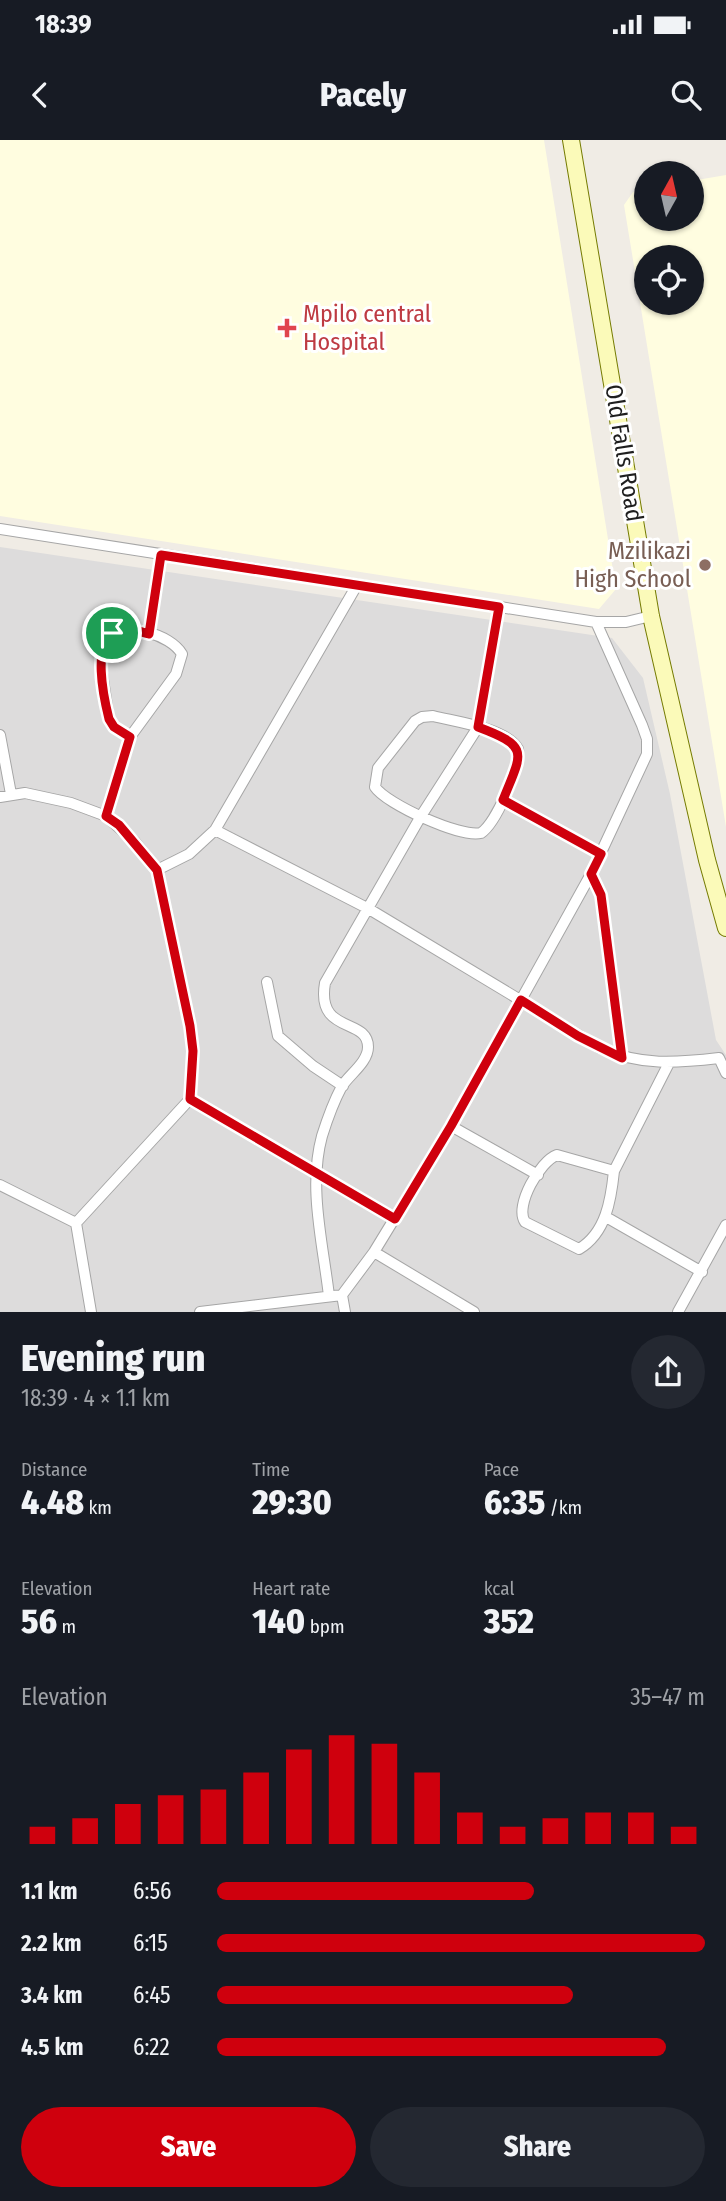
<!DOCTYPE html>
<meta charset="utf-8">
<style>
:root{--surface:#171b24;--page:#242831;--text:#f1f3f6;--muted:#9ea1a6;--accent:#cf000d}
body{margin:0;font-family:"Fira Sans Condensed",sans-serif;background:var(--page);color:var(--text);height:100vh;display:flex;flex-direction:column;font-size:26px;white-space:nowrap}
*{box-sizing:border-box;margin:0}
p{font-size:23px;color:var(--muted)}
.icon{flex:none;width:38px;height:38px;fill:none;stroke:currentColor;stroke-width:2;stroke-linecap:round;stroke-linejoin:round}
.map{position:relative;height:1172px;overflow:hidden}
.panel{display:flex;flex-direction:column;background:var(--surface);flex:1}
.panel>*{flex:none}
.needle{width:46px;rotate:8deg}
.fabs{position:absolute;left:634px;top:21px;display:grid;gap:14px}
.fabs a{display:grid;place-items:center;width:70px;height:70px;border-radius:50%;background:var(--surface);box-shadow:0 2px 5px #0004;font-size:35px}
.pin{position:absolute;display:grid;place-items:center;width:60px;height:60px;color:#fff;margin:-30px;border:4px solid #fff;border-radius:50%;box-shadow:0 2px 7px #0007}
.round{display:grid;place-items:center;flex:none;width:74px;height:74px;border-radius:37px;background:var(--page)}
.summary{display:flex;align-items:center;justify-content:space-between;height:119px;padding:0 21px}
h1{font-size:38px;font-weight:800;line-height:52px}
.stats{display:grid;grid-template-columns:repeat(3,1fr);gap:10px;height:119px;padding:7px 21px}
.stats div{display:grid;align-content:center}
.stats b{font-size:35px;font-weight:800}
.stats small{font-size:19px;font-weight:400}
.stats p{font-size:19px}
.chart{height:196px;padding:14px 21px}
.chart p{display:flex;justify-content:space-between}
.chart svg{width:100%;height:126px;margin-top:7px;stroke:var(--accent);stroke-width:6}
.cta{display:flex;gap:14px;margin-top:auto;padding:14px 21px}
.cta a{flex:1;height:80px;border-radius:42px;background:var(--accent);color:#fff;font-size:28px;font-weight:800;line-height:80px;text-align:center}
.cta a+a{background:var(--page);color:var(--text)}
ul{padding:0 21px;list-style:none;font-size:23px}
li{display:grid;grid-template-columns:112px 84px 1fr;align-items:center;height:52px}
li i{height:18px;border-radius:9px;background:var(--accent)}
.status{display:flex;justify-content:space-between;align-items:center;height:49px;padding:0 35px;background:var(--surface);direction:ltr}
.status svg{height:19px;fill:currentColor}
header{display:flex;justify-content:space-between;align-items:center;height:91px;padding:0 21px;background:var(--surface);font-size:32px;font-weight:800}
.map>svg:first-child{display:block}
.residential{fill:#dddcdc}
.education{fill:#fffde0;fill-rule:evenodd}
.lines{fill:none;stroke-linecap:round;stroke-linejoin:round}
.street-casing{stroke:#a6a6a6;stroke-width:12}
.secondary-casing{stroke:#757b02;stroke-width:18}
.street{stroke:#fff;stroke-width:10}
.secondary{stroke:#fbfab9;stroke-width:16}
.route-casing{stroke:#fff;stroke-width:14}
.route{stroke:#cf000d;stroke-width:9}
.health-dot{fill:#e0444e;stroke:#fff;stroke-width:2.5}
.education-dot{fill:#8d6e63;stroke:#fff;stroke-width:2.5}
.labels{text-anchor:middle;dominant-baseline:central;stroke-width:6;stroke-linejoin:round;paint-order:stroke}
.health-label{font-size:24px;fill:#be3a42;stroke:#fff;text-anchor:start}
.street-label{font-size:24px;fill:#1f1f1f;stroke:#fff}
.education-label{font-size:24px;fill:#785e54;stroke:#fff;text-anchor:end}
</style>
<div class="status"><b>18:39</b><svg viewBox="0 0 49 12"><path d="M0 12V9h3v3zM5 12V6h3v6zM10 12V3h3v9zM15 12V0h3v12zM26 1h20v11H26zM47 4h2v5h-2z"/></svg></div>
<header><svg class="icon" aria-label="back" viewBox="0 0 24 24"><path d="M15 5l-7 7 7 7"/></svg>Pacely<svg class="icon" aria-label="search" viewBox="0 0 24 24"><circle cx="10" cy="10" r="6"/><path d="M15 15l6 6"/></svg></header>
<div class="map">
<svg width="726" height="1172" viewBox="0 0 726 1172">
<rect width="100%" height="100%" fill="#f0ece5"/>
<path class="residential" d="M 0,407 L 612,498 L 643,538 L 670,654 L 716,900 L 726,915 L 726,1172 L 0,1172 Z"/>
<path class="education" d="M 0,0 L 544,0 L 616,449 L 599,469 L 0,376 Z
M 726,35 L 726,687 L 624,65 L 633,52 L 646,49 L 646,79 L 691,79 L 691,41 ZM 646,117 L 691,117 L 691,163 L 646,163 Z"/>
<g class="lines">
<g class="street-casing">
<path id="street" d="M 0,389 L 596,482 L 626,482 L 651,476
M 149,494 L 161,415
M 433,576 C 456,582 506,588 518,609 C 520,628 496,683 481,693 C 461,698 386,664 375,647 L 378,628 L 415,581 L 422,577 Z
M 0,595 L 11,654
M 0,657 L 25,653 L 71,663 L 106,676 L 135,702 L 157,730 L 190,886 L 193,911 L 190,959 L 76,1083 L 0,1045
M 503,660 L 601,714
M 106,676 L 130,597 L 114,587 L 109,579 L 102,533 L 102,512 L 108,497 C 127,482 170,494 182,514 L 176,534 L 130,597
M 215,690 L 369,769 L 600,908 C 641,926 676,923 719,918 L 726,933
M 157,730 L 189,714 L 215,690 L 357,445
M 591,734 L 601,755 L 622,918
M 267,842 L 278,896 L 313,926 L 343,946
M 190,959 L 395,1079
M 451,986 L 538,1035
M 557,1015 L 614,1031 C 611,1060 606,1093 579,1109 L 525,1082 C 514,1066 540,1021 557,1015 Z
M 614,1031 L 669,923
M 606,1077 L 702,1132
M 76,1083 L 91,1172
M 374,1112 L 474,1172
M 342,1155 L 345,1172
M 329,1156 C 323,1104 308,1047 322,996 C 327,980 334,961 342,946 C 350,934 368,922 368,907 C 368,877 316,895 325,843 L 421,676 L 478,587 L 499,467
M 200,1172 L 342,1155 L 374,1112 L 451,986 L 591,734 L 647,614 L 647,599 L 642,585 L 596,482
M 678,1172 L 726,1085"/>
</g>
<g class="secondary-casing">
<path id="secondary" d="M 571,0 L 651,476 L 707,720 L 726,788"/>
</g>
<use href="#street" class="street"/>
<use href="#secondary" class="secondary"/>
</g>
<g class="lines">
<g class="route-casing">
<path id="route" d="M 161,415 L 499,467 L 478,587 C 531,607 522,612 503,660 L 601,714 L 591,734 L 601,755 L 622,918 L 578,896 L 521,860 L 451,986 L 395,1079 L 190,959 L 193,911 L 190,886 L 157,730 L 119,685 L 106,676 L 130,597 L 114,587 L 109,579 C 104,559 91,501 116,492 C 127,487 138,491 149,494 Z"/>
</g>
<use href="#route" class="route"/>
</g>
<path class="health-dot" d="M283.5 177.5h7v7h7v7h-7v7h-7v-7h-7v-7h7z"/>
<circle class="education-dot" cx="705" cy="425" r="7"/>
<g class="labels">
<g class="health-label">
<text x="303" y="174">Mpilo central<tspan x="303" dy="28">Hospital</tspan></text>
</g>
<g class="street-label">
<text transform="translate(624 313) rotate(81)">Old Falls Road</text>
</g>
<g class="education-label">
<text x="691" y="411">Mzilikazi<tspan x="691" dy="28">High School</tspan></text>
</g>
</g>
</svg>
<div class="fabs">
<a><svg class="needle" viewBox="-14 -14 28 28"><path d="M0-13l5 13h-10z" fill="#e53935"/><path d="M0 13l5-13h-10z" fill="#9ea1a6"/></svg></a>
<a><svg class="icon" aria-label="locate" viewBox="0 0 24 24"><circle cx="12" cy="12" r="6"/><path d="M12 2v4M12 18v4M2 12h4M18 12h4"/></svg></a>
</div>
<div class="pin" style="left:112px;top:493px;background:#1e9e55"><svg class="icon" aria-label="arrive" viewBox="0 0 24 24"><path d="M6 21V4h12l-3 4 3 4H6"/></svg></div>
</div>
<section class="panel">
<div class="summary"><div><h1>Evening run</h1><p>18:39 · 4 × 1.1 km</p></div><a class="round"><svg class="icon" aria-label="share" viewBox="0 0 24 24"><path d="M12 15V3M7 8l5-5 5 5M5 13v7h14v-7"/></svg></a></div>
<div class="stats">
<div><p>Distance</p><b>4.48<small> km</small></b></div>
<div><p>Time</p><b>29:30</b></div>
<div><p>Pace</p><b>6:35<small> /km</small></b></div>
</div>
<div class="stats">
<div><p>Elevation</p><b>56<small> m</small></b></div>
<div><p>Heart rate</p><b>140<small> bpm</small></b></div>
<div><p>kcal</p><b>352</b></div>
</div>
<div class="chart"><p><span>Elevation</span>35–47 m</p>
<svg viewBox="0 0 160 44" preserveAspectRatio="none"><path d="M5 44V38M15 44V35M25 44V30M35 44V27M45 44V25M55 44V19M65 44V11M75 44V6M85 44V9M95 44V19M105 44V33M115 44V38M125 44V35M135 44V33M145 44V33M155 44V38"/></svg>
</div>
<ul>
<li><b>1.1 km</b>6:56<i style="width:65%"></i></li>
<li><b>2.2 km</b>6:15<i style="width:100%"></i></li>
<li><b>3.4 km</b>6:45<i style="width:73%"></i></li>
<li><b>4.5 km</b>6:22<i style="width:92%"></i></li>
</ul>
<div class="cta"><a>Save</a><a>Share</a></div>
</section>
